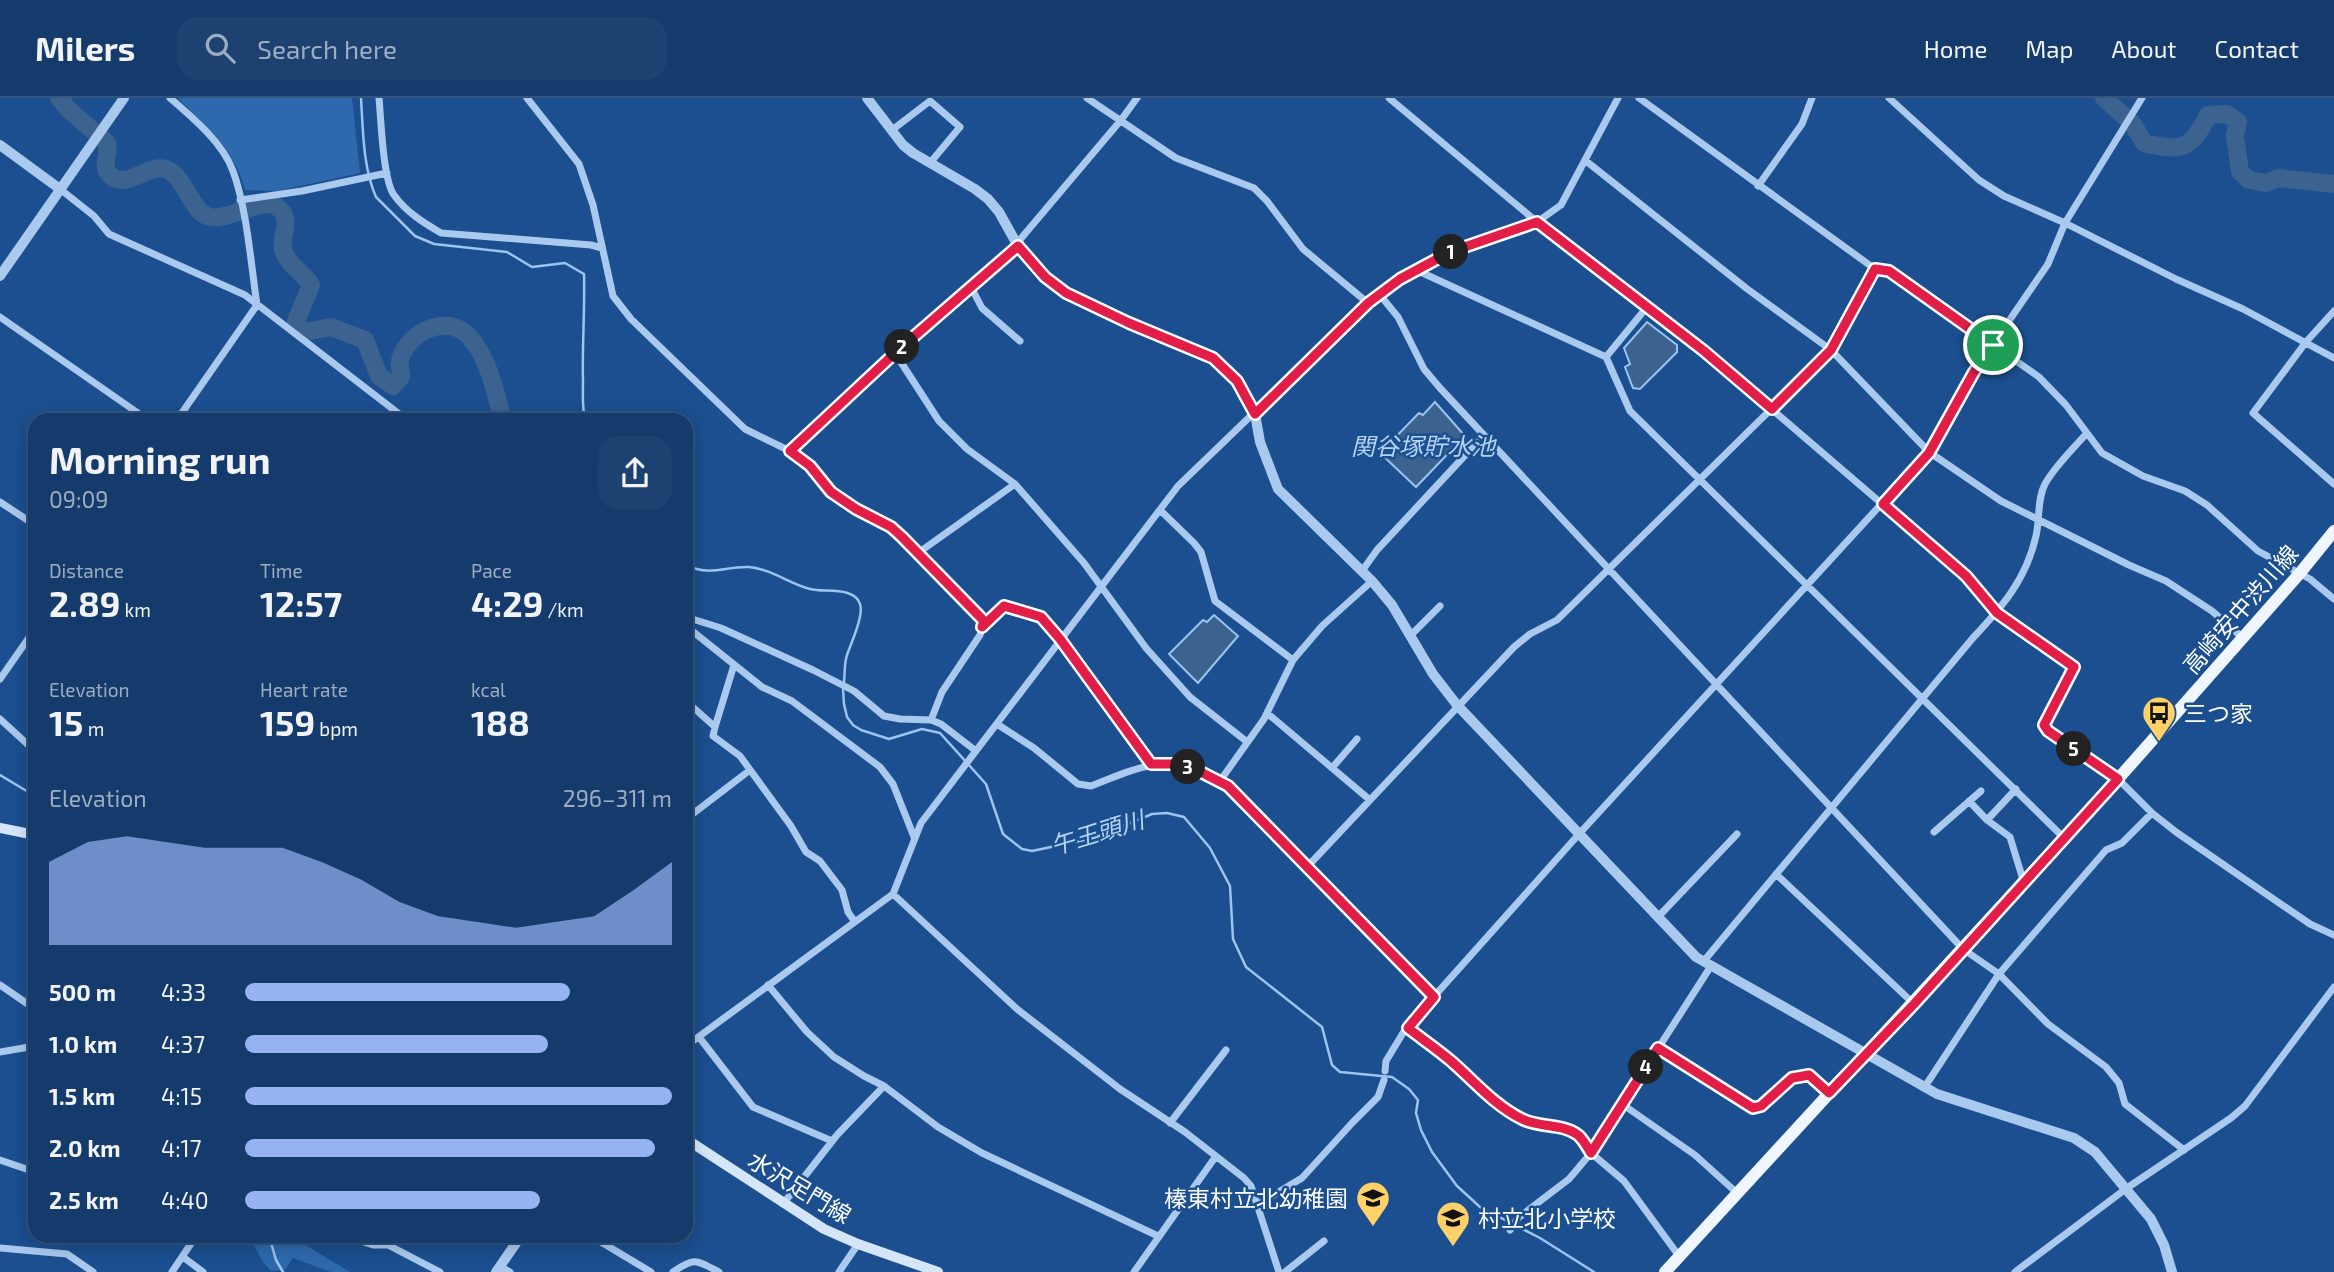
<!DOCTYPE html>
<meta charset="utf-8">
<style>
:root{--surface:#143b6b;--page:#1d4271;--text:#f1f3f6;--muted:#9dadc1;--line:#33557e;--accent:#95b2f1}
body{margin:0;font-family:"Exo 2","Noto Sans JP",sans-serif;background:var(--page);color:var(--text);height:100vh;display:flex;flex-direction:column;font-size:26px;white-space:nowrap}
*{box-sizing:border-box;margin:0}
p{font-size:23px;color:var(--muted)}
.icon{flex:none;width:38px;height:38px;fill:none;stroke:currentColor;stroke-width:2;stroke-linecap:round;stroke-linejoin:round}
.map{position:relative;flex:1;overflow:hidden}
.sheet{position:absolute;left:28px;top:315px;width:665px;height:830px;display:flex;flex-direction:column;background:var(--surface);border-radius:21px;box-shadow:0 4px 18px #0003,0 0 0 2px var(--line)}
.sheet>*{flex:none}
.pin{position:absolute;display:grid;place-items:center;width:60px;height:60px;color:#fff;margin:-30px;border:4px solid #fff;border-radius:50%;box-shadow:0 2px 7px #0007}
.km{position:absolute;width:35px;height:35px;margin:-18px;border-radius:50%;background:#222;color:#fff;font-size:19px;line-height:35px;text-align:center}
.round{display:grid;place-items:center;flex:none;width:74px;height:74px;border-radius:21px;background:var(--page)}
.overview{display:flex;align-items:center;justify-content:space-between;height:119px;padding:0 21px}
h1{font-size:38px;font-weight:700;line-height:52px}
.metrics{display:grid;grid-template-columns:repeat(3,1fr);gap:10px;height:119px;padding:7px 21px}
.metrics div{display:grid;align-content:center}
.metrics b{font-size:35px;font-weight:700}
.metrics small{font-size:19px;font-weight:400}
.metrics p{font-size:19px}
.chart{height:196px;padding:14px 21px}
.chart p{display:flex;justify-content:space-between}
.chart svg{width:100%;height:126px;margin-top:7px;fill:var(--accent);opacity:.7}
ul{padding:0 21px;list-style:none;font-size:23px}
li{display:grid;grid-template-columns:112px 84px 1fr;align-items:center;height:52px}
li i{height:18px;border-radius:9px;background:var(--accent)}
header{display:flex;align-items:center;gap:42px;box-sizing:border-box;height:98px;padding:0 35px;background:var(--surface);border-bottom:2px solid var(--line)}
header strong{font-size:33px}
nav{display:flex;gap:38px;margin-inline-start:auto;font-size:24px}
.search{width:490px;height:63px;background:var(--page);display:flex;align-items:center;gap:18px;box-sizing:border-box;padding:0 24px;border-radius:21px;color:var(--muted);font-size:26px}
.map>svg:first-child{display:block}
.green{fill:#2e69ad}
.water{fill:#3c6290;stroke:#9cc4f0;stroke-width:2}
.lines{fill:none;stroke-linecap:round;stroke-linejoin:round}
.stream{stroke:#9cc4f0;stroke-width:2.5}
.river{stroke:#3c6290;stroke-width:18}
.minor{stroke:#a9c9ee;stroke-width:7}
.tertiary{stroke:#a9c9ee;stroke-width:10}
.secondary{stroke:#d6e6fa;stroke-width:10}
.primary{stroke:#f0f6ff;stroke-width:12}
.route-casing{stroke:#fff;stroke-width:14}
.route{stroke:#e11d48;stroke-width:9}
.labels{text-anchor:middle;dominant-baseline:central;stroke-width:5;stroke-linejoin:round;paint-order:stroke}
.street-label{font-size:23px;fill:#fff;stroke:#1b4f8f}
.poi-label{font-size:23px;fill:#fff;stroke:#1b4f8f;text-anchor:start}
.water-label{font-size:24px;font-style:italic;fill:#b5d3f5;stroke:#1b4f8f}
</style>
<header>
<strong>Milers</strong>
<div class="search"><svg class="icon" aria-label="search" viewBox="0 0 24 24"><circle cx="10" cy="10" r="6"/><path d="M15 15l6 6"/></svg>Search here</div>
<nav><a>Home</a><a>Map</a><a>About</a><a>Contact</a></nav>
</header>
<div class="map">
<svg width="2334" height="1174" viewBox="0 0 2334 1174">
<rect width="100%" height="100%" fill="#1b4f8f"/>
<path class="green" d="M 178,0 L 352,0 L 360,75 L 277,93 L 245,92 C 234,49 207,30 178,0 Z
M 226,1138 L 298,1138 L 302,1145 L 350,1174 L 331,1174 L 293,1160 L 285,1172 L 271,1173 L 263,1164 L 253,1146 L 240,1146 Z"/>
<path class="water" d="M 1647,224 L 1677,247 L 1677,254 L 1640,291 L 1633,290 L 1625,269 L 1630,266 L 1624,250 Z
M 1435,304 L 1465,338 L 1416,389 L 1380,355 L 1419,315 L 1423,317 Z
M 1214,517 L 1238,538 L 1198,585 L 1169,556 L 1203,522 L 1207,524 Z"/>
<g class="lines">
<path class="stream" d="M 361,0 C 363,32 363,70 376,99 L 415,138 L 434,146 L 507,154 L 532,169 L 565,165 L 584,176 C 585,212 582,248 583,284 C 583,297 582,309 585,322
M 686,467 C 711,479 724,468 749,469 C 771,471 790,486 810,491 C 824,495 854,488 860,506 C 864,518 851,545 847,557 C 844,566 845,576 844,584
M 843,591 L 844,606 L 847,619 L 853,627 L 861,632 L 889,641 L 922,631 L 940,635 L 986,686 L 1003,736 L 1022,751 L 1032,753 L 1094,740 L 1152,716 L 1167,715 L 1184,719 L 1210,750 L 1230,788 L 1233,841 L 1246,869 L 1322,929 L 1332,967 L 1340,974 L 1392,979 L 1409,991 L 1418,1002 L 1416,1015 L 1421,1032 L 1432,1054 L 1457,1088 L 1480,1109 L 1540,1140 L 1594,1174
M 0,677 L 35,698
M 269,1138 L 276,1162 L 283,1174"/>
<path class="river" d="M 59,0 L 69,12 L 107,45 C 110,56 101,67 109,76 C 126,95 148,63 168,72 C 186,80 192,116 210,119 C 230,123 262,98 277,109 C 295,121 278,139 284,154 C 288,167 304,175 311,187 L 296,223 L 298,230 L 306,234 L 331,229 L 365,242 L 379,278 L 393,288 L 401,279 C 401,274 399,267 400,263 C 405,237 442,217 464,234 C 488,253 495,295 503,322
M 2104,0 L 2132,25 L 2144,45 C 2182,54 2191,52 2208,17 L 2227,16 L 2238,24 L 2235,38 L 2240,74 L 2249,82 L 2266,85 L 2278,80 L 2334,86"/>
<path class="minor" d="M 170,0 C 192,19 223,45 233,73 C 247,111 251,167 257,207 L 177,322
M 379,0 C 381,21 383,82 394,97 C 406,114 424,125 441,135 L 591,147 L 602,150
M 527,0 L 579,66 L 593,107 L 613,198 L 631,221 L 745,331 L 790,353 L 810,368 L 831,394 L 856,411 L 891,429 L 902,439 L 984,523 L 980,537 L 942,594 L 931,622
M 1087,0 L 1176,60 L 1254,90 L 1267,103 L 1303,151 L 1368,205
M 1389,0 L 1537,124 L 1704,253 L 1966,478 L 1997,515 L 2074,569 L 2044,627 L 2048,633 L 2118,681 L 2152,715 L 2176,734 L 2310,826 L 2334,837
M 1639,0 L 1875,171 L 1889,173 L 2039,279 L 2066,307 L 2102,355 L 2143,378 L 2185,393 L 2207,407 L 2258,453 L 2310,481 L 2334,501
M 1889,0 L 1979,82 L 2004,98 L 2065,125 L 2176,181 L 2243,211 L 2334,260
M 892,32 L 930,3 L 960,29 L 930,65
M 1586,63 L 1746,190 L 1831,252 L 1929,354 L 2001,403 L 2129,467 L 2166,483 L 2212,513 L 2243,540
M 1758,88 L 1802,26 L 1812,0
M 60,91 L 94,118 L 109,136 L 245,197 L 407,322
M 240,102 L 302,93 L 387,75
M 1018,144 L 1121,22 L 1137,0
M 1416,172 L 1606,259
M 971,189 L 982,210 L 1020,243
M 1380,197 L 1398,219 L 1424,271 L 1440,290 L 1963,851 L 1999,876 L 2048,926 L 2106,969 L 2119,985 L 2125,1006 L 2184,1052
M 1647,209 L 1606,259 L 1630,313 L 2064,740
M 2334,213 L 2306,244 L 2253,315 L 2334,386
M 0,219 L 148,322
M 895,255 L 939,323 L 967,351 L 1015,386 L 1084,465 L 1146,550 L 1190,599 L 1246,643
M 790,353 L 895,255 L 1018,148
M 0,404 L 35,427
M 1160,412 L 1194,445 L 1201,454 L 1215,503 L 1293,562
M 918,455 L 1015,386
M 1362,473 L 1377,452 L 1484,337
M 686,519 L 721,530 L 813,572 L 854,593 L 884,618 L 900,621 L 931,622 L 941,626 L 976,653
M 686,528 L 762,589 L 792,603 L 880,669 L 893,686 L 914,739
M 983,529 L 1004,508 L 1041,519 L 1060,541 L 1151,666
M 1411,537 L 1440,508
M 0,581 L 35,531
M 686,603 L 715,629 L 713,638 L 740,658 L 791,728 L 806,754 L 820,763 L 842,792 L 848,814 L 855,824
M 1267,615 L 1370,702
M 0,621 L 35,653
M 997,626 L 1034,650 L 1078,686 L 1091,688 C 1146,666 1175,652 1228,688 L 1434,899
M 715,629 L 734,567
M 1332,670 L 1357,641
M 1220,683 L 1264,621 L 1293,562 L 1322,528 L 1372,483
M 2016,691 L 1987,722 L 2010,739 L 2024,785
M 1969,703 L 1987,722
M 686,721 L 750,672
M 1934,734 L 1981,693
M 1308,768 L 1514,549 L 1530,536 L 1557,522 L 1825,258 L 1875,171
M 1776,776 L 1913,905
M 893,796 L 1017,911 L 1120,991 L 1185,1034 L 1244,1080 L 1251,1088 L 1279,1174
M 1658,819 L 1737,736
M 1703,864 L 1972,541 C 2002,509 2026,482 2036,438 C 2040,421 2037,401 2045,386 C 2055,368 2073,351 2086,336
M 0,887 L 35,911
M 768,887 L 807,934 L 834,959 L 864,978 L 884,988 L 938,1029 L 982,1055 L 1158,1138
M 1408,930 L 1513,1016 L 1525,1023 L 1546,1029 L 1563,1030 L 1580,1038 L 1591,1055 L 1624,1083 L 1679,1158
M 699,939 L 753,1009 L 832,1043
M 686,948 L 893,796 L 921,725 L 1178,388 L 1368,205 L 1400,182 L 1450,154 L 1537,124 L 1561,107 L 1618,0
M 1658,950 L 1753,1010 L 1761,1008 L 1792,980 L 1809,977 L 1829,995
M 0,954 L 35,948
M 1385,973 L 1386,963 L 1403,935 L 1438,894 L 1579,736 L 1929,354 L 1974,274 L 2048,166 L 2065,125 L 2142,0
M 1924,990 L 1999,876 L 2106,752 L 2122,745 L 2152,715
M 1622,1006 L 1695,1057 L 1737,1095
M 1170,1025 L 1226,952
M 0,1062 L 35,1074
M 783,1106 L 837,1037 L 884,988
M 1257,1107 L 1302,1080 L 1353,1024 L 1378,999 L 1384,982
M 1510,1132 L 1518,1120 L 1569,1081 L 1591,1055 L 1711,868
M 591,1138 L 651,1174
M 358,1142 L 373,1147 L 388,1147 L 440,1174
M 0,1150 L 67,1156 L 93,1174
M 183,1159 L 203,1174
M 501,1169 L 510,1174
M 172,1174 L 196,1138
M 673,1174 C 695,1159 696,1162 719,1174
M 839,1174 L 858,1146
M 1134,1174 L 1216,1058
M 1285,1174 L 1324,1143
M 2015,1174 L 2127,1090 L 2231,1020 L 2245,1008 L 2334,889"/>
<path class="tertiary" d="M 867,0 L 903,47 L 913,55 L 975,91 L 988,101 L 999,114 L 1018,148 L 1045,179 L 1066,195 L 1129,225 L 1213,260 L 1229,273 L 1255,316 L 1260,344 L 1278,391 L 1372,483 L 1392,507 L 1433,576 L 1457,607 L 1696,859 L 1937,996 L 2074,1040 L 2095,1054 L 2151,1121 L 2164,1147 L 2172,1174
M 0,47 L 60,91
M 0,178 L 124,0
M 496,1174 L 521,1138"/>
<path class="secondary" d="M 0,730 L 35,737
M 686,1041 L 824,1131 L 858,1146 L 938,1174"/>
<path class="primary" d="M 1665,1174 L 2118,681 L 2300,475 L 2334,433"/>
</g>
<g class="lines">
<g class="route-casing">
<path id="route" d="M 1537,124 L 1704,253 L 1772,311 L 1831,252 L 1875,171 L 1889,173 L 1993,247 L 1974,274 L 1929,355 L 1883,406 L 1966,478 L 1997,515 L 2074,569 L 2044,627 L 2048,633 L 2118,681 L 1914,906 L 1829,995 L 1809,977 L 1792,980 L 1761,1008 L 1753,1010 L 1658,950 L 1591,1055 C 1587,1049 1583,1041 1578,1037 C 1562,1025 1539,1030 1522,1021 C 1494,1007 1474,983 1451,963 C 1437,951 1422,941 1408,930 L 1434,899 L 1228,688 L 1191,669 L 1178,666 L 1151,666 L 1060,541 L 1041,519 L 1004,508 L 982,529 L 984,523 L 902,439 L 891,429 L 856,411 L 831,394 L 810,368 L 790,353 L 895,255 L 1018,148 L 1045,179 L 1066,195 L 1129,225 L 1213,260 L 1237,283 L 1255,316 L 1368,205 L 1400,181 L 1450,154 Z"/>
</g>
<use href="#route" class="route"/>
</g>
<defs>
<g id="bus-pin" transform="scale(1.75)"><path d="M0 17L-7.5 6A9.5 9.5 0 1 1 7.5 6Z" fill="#ffd166" stroke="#1b4f8f"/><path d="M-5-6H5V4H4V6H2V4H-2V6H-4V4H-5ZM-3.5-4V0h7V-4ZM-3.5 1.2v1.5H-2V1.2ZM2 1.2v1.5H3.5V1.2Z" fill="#111"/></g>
<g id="school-pin" transform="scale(1.75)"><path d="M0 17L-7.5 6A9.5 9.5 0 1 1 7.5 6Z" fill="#ffd166" stroke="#1b4f8f"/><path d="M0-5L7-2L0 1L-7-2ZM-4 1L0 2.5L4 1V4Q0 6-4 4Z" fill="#111"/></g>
</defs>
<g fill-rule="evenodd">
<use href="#bus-pin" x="2159" y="615"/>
<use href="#school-pin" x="1373" y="1100"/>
<use href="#school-pin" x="1453" y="1120"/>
</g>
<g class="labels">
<g class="street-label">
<text transform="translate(2240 511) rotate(-49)">高崎安中渋川線</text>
<text transform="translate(800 1089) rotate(31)">水沢足門線</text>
</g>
<g class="poi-label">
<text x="2184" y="615">三つ家</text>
<text x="1348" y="1100" text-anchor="end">榛東村立北幼稚園</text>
<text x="1478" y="1120">村立北小学校</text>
</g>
<g class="water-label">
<text x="1423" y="347">関谷塚貯水池</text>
<text transform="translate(1097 734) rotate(-17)">午王頭川</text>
</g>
</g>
</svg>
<div class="pin" style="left:1993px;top:247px;background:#1e9e55"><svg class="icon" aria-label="arrive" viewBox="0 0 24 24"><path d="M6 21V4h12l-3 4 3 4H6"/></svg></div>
<b class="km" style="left:1451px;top:154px">1</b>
<b class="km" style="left:902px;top:249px">2</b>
<b class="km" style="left:1188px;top:669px">3</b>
<b class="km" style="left:1646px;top:969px">4</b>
<b class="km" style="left:2074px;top:651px">5</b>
<section class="sheet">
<div class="overview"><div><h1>Morning run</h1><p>09:09</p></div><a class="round"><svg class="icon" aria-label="share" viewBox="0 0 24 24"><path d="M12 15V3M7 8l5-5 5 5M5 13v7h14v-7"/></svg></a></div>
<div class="metrics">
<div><p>Distance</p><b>2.89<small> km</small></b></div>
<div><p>Time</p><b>12:57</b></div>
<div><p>Pace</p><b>4:29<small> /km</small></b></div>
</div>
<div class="metrics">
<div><p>Elevation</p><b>15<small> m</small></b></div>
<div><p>Heart rate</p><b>159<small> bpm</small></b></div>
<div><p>kcal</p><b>188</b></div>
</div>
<div class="chart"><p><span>Elevation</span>296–311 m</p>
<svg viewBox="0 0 160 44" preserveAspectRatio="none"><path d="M0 44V15L10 8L20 6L30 8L40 10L50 10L60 10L70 15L80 21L90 29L100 34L110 36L120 38L130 36L140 34L150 25L160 15V44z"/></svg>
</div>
<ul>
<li><b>500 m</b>4:33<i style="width:76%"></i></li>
<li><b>1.0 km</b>4:37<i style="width:71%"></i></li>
<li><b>1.5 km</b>4:15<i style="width:100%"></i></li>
<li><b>2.0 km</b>4:17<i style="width:96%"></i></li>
<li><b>2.5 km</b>4:40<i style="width:69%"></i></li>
</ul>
</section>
</div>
